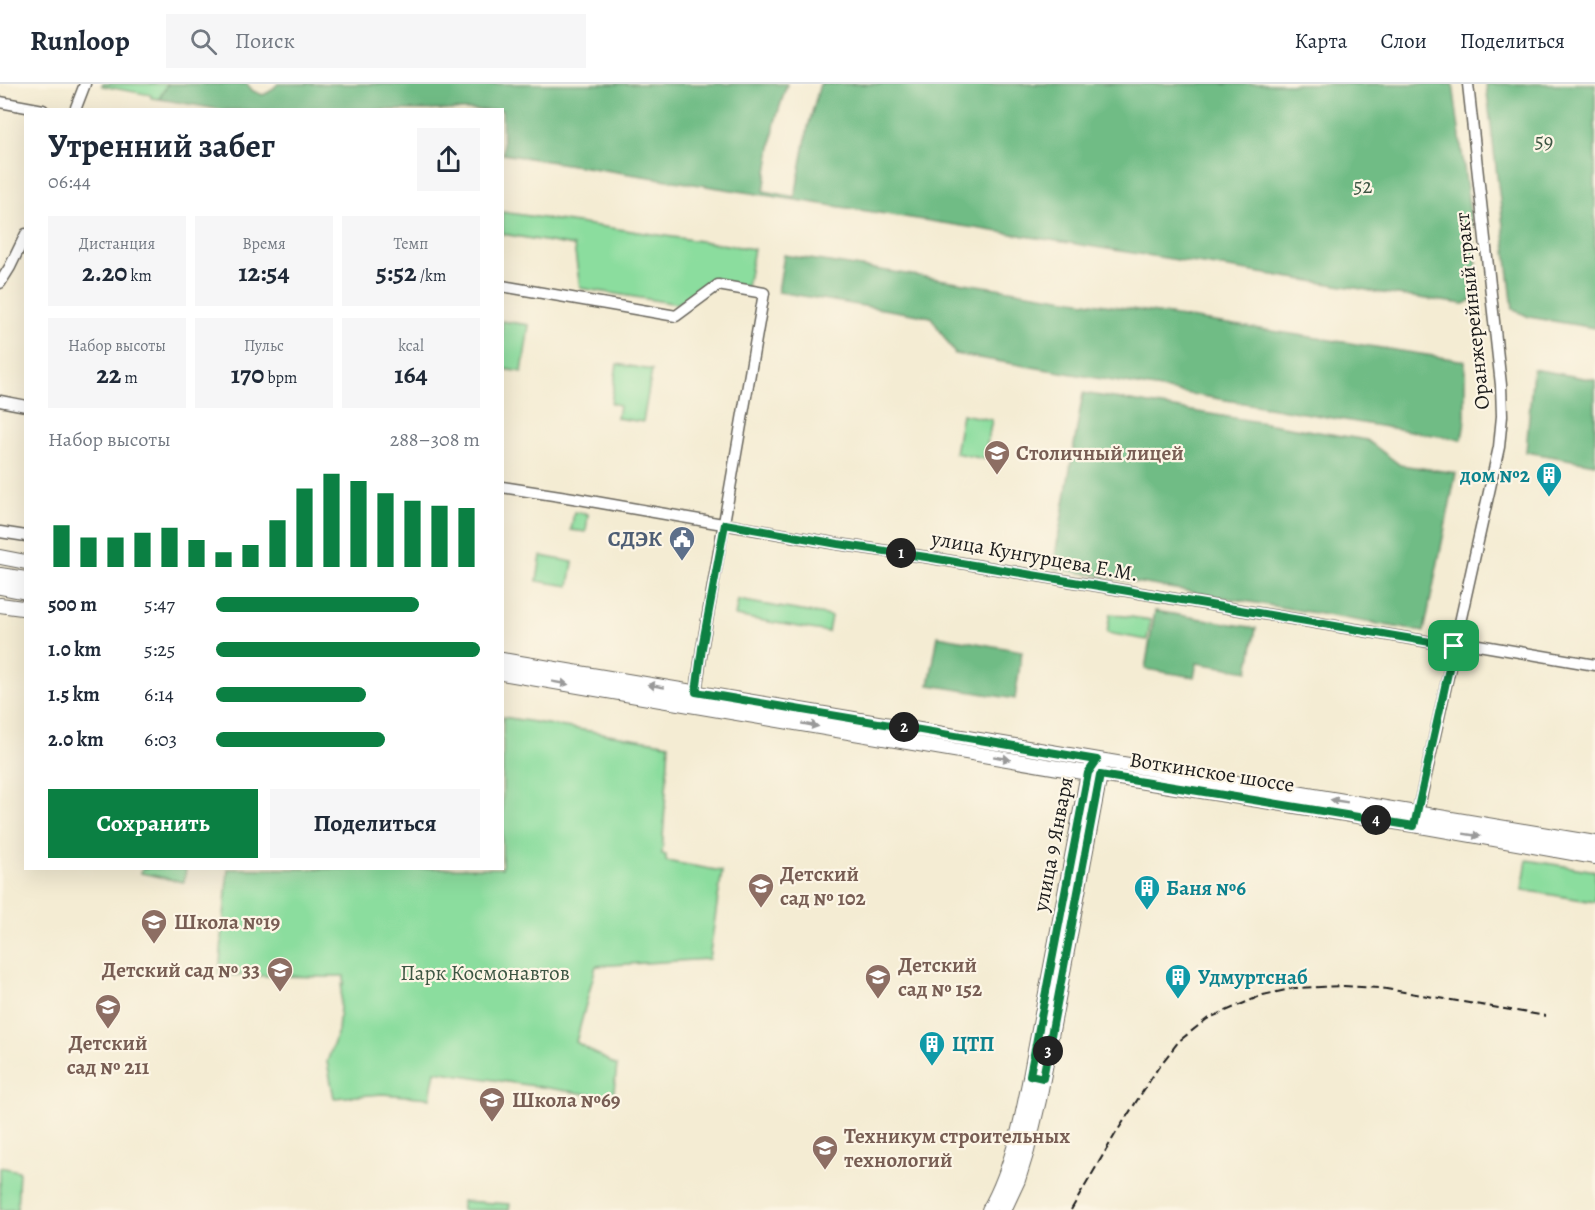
<!DOCTYPE html>
<html lang="ru">
<meta charset="utf-8">
<style>
:root{--surface:#fff;--page:#f6f6f7;--text:#1f2937;--muted:#747a83;--line:#e0e1e3;--accent:#0b8043}
body{margin:0;font-family:Alegreya,serif;background:var(--page);color:var(--text);height:100vh;display:flex;flex-direction:column;font-size:22px;white-space:nowrap}
*{box-sizing:border-box;margin:0}
p{font-size:20px;color:var(--muted)}
.icon{flex:none;width:33px;height:33px;fill:none;stroke:currentColor;stroke-width:2;stroke-linecap:round;stroke-linejoin:round}
.map{position:relative;flex:1;overflow:hidden}
.side{position:absolute;left:24px;top:24px;width:480px;height:762px;display:flex;flex-direction:column;background:var(--surface);border-radius:0px;box-shadow:0 6px 24px #0002}
.side>*{flex:none}
.pin{position:absolute;display:grid;place-items:center;width:51px;height:51px;color:#fff;margin:-26px;border-radius:12px;box-shadow:0 3px 9px #0006}
.km{position:absolute;width:30px;height:30px;margin:-15px;border-radius:50%;background:#222;color:#fff;font-size:16px;line-height:30px;text-align:center}
.round{display:grid;place-items:center;flex:none;width:63px;height:63px;border-radius:0px;background:var(--page)}
.summary{display:flex;align-items:center;justify-content:space-between;height:102px;padding:0 24px}
h1{font-size:33px;font-weight:700;line-height:45px}
.stats{display:grid;grid-template-columns:repeat(3,1fr);gap:9px;height:102px;padding:6px 24px}
.stats div{display:grid;align-content:center;border-radius:0px;background:var(--page);text-align:center}
.stats b{font-size:26px;font-weight:700}
.stats small{font-size:16px;font-weight:400}
.stats p{font-size:16px}
.chart{height:168px;padding:12px 24px}
.chart p{display:flex;justify-content:space-between}
.chart svg{width:100%;height:108px;margin-top:6px;stroke:var(--accent);stroke-width:6}
.primary-button{display:flex;gap:12px;margin-top:auto;padding:12px 24px}
.primary-button a{flex:1;height:69px;border-radius:0px;background:var(--accent);color:#fff;font-size:24px;font-weight:700;line-height:69px;text-align:center}
.primary-button a+a{background:var(--page);color:var(--text)}
ul{padding:0 24px;list-style:none;font-size:20px}
li{display:grid;grid-template-columns:96px 72px 1fr;align-items:center;height:45px}
li i{height:15px;border-radius:8px;background:var(--accent)}
header{display:flex;align-items:center;gap:36px;box-sizing:border-box;height:84px;padding:0 30px;background:var(--surface);border-bottom:2px solid var(--line)}
header strong{font-size:28px}
nav{display:flex;gap:33px;margin-inline-start:auto;font-size:21px}
.search{width:420px;height:54px;background:var(--page);display:flex;align-items:center;gap:15px;box-sizing:border-box;padding:0 21px;border-radius:0px;color:var(--muted);font-size:22px}
.map>svg:first-child{display:block}
.green{fill:#8bdd9e;stroke:#547c5d;stroke-width:1.5}
.forest{fill:#70bc85;stroke:#466c50;stroke-width:1.5}
.lines{fill:none;stroke-linecap:round;stroke-linejoin:round}
.minor-casing{stroke:#68655c;stroke-width:13}
.major-casing{stroke:#68655c;stroke-width:16}
.minor{stroke:#fff;stroke-width:10}
.major{stroke:#fff;stroke-width:14}
.rail{stroke:#1c1c1c;stroke-width:2;stroke-dasharray:9 4.5;stroke-linecap:butt}
.oneway{fill:#999}
.route-casing{stroke:#fff;stroke-width:12}
.route{stroke:#0b8043;stroke-width:8}
.labels{text-anchor:middle;dominant-baseline:central;stroke-width:4.5;stroke-linejoin:round;paint-order:stroke}
.park-label{font-size:21px;fill:#3d5643;stroke:#fcf5e5}
.street-label{font-size:21px;fill:#1c1c1c;stroke:#fcf5e5}
.education-label{font-size:21px;font-weight:bold;fill:#785e54;stroke:#fcf5e5;text-anchor:start}
.culture-label{font-size:21px;font-weight:bold;fill:#0d838f;stroke:#fcf5e5;text-anchor:start}
.service-label{font-size:21px;font-weight:bold;fill:#4e5e75;stroke:#fcf5e5;text-anchor:end}
</style>
<header>
<strong>Runloop</strong>
<div class="search"><svg class="icon" aria-label="search" viewBox="0 0 24 24"><circle cx="10" cy="10" r="6"/><path d="M15 15l6 6"/></svg>Поиск</div>
<nav><a>Карта</a><a>Слои</a><a>Поделиться</a></nav>
</header>
<div class="map">
<svg width="1595" height="1126" viewBox="0 0 1595 1126">
<rect width="100%" height="100%" fill="#fcf5e5"/>
<filter id="ink" filterUnits="userSpaceOnUse"><feTurbulence type="fractalNoise" baseFrequency=".0167" numOctaves="2"/><feDisplacementMap in="SourceGraphic" scale="12" xChannelSelector="R" yChannelSelector="G"/><feConvolveMatrix kernelMatrix="1 2 1 2 8 2 1 2 1" color-interpolation-filters="sRGB"/></filter>
<filter id="wash" filterUnits="userSpaceOnUse"><feTurbulence type="fractalNoise" baseFrequency=".008" numOctaves="4" result="noise"/><feDisplacementMap in="SourceGraphic" scale="24" xChannelSelector="R" yChannelSelector="G"/><feGaussianBlur stdDeviation="1.35" result="paint"/><feColorMatrix in="noise" values="0 0 0 0 0 0 0 0 0 0 0 0 0 0 0 0 0 1.4 0 .05"/><feComposite in="paint" operator="in"/></filter>
<g filter="url(#wash)">
<rect width="100%" height="100%" fill="#f4ecd3"/>
<path class="green" d="M 102,0 L 168,0 L 159,15 L 151,14 L 151,11 L 102,2 Z
M 502,128 L 754,165 L 747,203 L 714,198 L 677,220 L 580,204 L 574,162 L 503,150 Z
M 502,237 L 529,241 L 522,288 L 503,285 Z
M 617,280 L 652,286 L 643,338 L 617,334 L 619,321 L 611,319 Z
M 962,330 L 992,336 L 984,375 L 955,369 Z
M 574,428 L 588,430 L 586,448 L 571,446 Z
M 541,472 L 573,478 L 569,502 L 537,497 Z
M 738,516 L 831,532 L 828,548 L 735,532 Z
M 1110,530 L 1151,536 L 1147,556 L 1107,549 Z
M 503,633 L 669,660 L 662,770 L 666,771 L 666,777 L 722,787 L 709,875 L 596,882 L 576,958 L 617,982 L 613,1014 L 435,987 L 430,1014 L 382,1010 L 334,1014 L 327,978 L 338,947 L 342,900 L 344,900 L 344,892 L 329,892 L 329,893 L 219,891 L 228,785 L 502,784 Z
M 1527,776 L 1595,787 L 1595,818 L 1522,806 Z
M 142,785 L 142,784 L 186,785 L 184,798 L 141,789 Z
M 0,1083 L 19,1087 L 17,1126 L 0,1126 Z
M 462,1117 L 510,1120 L 509,1126 L 462,1126 Z"/>
<path class="forest" d="M 168,0 L 247,0 L 253,7 L 263,11 L 269,8 L 278,0 L 787,0 L 775,38 L 764,107 L 795,113 L 808,43 L 820,0 L 1453,0 L 1479,197 C 1477,208 1475,217 1464,220 L 1375,208 L 1362,205 L 503,70 L 502,26 L 223,26 L 159,15 Z
M 1486,0 L 1595,0 L 1595,244 L 1529,233 L 1513,225 Z
M 784,171 L 1465,277 L 1465,337 L 1462,356 L 955,270 L 931,233 L 778,208 Z
M 1533,285 L 1595,296 L 1595,380 L 1526,368 Z
M 1083,309 L 1367,356 L 1400,381 L 1456,389 L 1424,548 L 1053,484 Z
M 1155,527 L 1256,544 L 1248,587 L 1197,579 L 1194,593 L 1145,585 Z
M 938,552 L 1022,567 L 1015,615 L 929,601 Z"/>
</g>
<g filter="url(#ink)">
<g class="lines">
<g class="minor-casing">
<path id="minor" d="M 0,18 L 43,26
M 75,26 L 85,0
M 0,199 L 10,183 L 26,150
M 502,202 L 676,232 L 718,201 L 764,209 L 702,565 L 696,608
M 0,317 L 26,322
M 502,403 L 573,414 L 838,460 L 926,473 L 1454,562
M 0,448 L 26,452
M 1455,557 L 1595,581
M 1416,736 L 1499,363 L 1502,332 L 1501,301 L 1468,0"/>
</g>
<g class="major-casing">
<path id="major" d="M 0,473 L 26,478
M 0,491 L 26,495
M 0,503 L 26,508
M 0,521 L 22,524 L 26,522
M 502,576 L 1595,759
M 502,589 L 1088,689 L 1426,743 L 1595,773
M 989,1126 C 1018,1076 1028,1002 1039,946 C 1055,860 1071,774 1088,689 L 1092,683
M 1004,1126 L 1018,1096 L 1027,1067 L 1039,1016 L 1100,691 L 1099,684"/>
</g>
<use href="#minor" class="minor"/>
<use href="#major" class="major"/>
<path class="rail" d="M 1071,1126 L 1116,1049 L 1158,984 L 1179,957 L 1207,935 L 1263,911 L 1295,904 L 1344,902 L 1381,904 L 1546,932"/>
</g>
<defs><path id="oneway-solid" d="M-6-.8H1V-3.2L6.5 0L1 3.2V.8H-6Z" transform="scale(1.5)"/></defs>
<g class="oneway">
<use href="#oneway-solid" transform="translate(560 599) rotate(10)"/>
<use href="#oneway-solid" transform="translate(656 602) rotate(-170)"/>
<use href="#oneway-solid" transform="translate(810 641) rotate(10)"/>
<use href="#oneway-solid" transform="translate(1002 674) rotate(10)"/>
<use href="#oneway-solid" transform="translate(1339 717) rotate(-171)"/>
<use href="#oneway-solid" transform="translate(1472 751) rotate(9)"/>
</g>
</g>
<g class="lines" filter="url(#ink)">
<g class="route-casing">
<path id="route" d="M 725,440 L 838,460 L 926,473 L 1454,562 L 1414,742 L 1100,691 L 1043,994 L 1030,991 L 1088,689 L 1097,676 L 696,608 L 702,564 Z"/>
</g>
<use href="#route" class="route"/>
</g>
<defs>
<g id="school-pin" transform="scale(1.35)"><path d="M0 17L-7.5 6A9.5 9.5 0 1 1 7.5 6Z" fill="#8d6e63" stroke="#fcf5e5"/><path d="M0-5L7-2L0 1L-7-2ZM-4 1L0 2.5L4 1V4Q0 6-4 4Z" fill="#fff"/></g>
<g id="building-pin" transform="scale(1.35)"><path d="M0 17L-7.5 6A9.5 9.5 0 1 1 7.5 6Z" fill="#0f9aa8" stroke="#fcf5e5"/><path d="M-4-6H4V6H1V3H-1V6H-4ZM-2.5-4.3h1.7v1.8h-1.7ZM.8-4.3h1.7v1.8H.8ZM-2.5-1h1.7V.8h-1.7ZM.8-1h1.7V.8H.8Z" fill="#fff"/></g>
<g id="civic-pin" transform="scale(1.35)"><path d="M0 17L-7.5 6A9.5 9.5 0 1 1 7.5 6Z" fill="#5c6f8a" stroke="#fcf5e5"/><path d="M-.6-6.5H3V-4.5H.6V-3L4-1V1h2V6H-6V1h2V-1L-.6-3ZM-1.2 2.5V6h2.4V2.5Z" fill="#fff"/></g>
<g id="university-pin" transform="scale(1.35)"><path d="M0 17L-7.5 6A9.5 9.5 0 1 1 7.5 6Z" fill="#8d6e63" stroke="#fcf5e5"/><path d="M0-5L7-2L0 1L-7-2ZM-4 1L0 2.5L4 1V4Q0 6-4 4Z" fill="#fff"/></g>
</defs>
<g fill-rule="evenodd">
<use href="#school-pin" x="997" y="369"/>
<use href="#building-pin" x="1549" y="391"/>
<use href="#civic-pin" x="682" y="455"/>
<use href="#school-pin" x="761" y="802"/>
<use href="#building-pin" x="1147" y="804"/>
<use href="#school-pin" x="154" y="838"/>
<use href="#school-pin" x="280" y="886"/>
<use href="#school-pin" x="878" y="893"/>
<use href="#building-pin" x="1178" y="893"/>
<use href="#school-pin" x="108" y="923"/>
<use href="#building-pin" x="932" y="960"/>
<use href="#school-pin" x="492" y="1016"/>
<use href="#university-pin" x="825" y="1064"/>
</g>
<g class="labels">
<g class="park-label">
<text x="1544" y="57">59</text>
<text x="1363" y="102">52</text>
<text x="485" y="889">Парк Космонавтов</text>
</g>
<g class="street-label">
<text transform="translate(1472 227) rotate(-96)">Оранжерейный тракт</text>
<text transform="translate(1035 472) rotate(10)">улица Кунгурцева Е.М.</text>
<text transform="translate(1212 688) rotate(9)">Воткинское шоссе</text>
<text transform="translate(1053 760) rotate(-79)">улица 9 Января</text>
</g>
<g class="education-label">
<text x="1016" y="369">Столичный лицей</text>
<text x="780" y="790">Детский<tspan x="780" dy="24">сад № 102</tspan></text>
<text x="174" y="838">Школа №19</text>
<text x="898" y="881">Детский<tspan x="898" dy="24">сад № 152</tspan></text>
<text x="260" y="886" text-anchor="end">Детский сад № 33</text>
<text x="108" y="959" text-anchor="middle">Детский<tspan x="108" dy="24">сад № 211</tspan></text>
<text x="512" y="1016">Школа №69</text>
<text x="844" y="1052">Техникум строительных<tspan x="844" dy="24">технологий</tspan></text>
</g>
<g class="culture-label">
<text x="1530" y="391" text-anchor="end">дом №2</text>
<text x="1166" y="804">Баня №6</text>
<text x="1198" y="893">Удмуртснаб</text>
<text x="952" y="960">ЦТП</text>
</g>
<g class="service-label">
<text x="662" y="455">СДЭК</text>
</g>
</g>
</svg>
<div class="pin" style="left:1454px;top:562px;background:#1e9e55"><svg class="icon" aria-label="arrive" viewBox="0 0 24 24"><path d="M6 21V4h12l-3 4 3 4H6"/></svg></div>
<b class="km" style="left:901px;top:469px">1</b>
<b class="km" style="left:904px;top:643px">2</b>
<b class="km" style="left:1048px;top:967px">3</b>
<b class="km" style="left:1376px;top:736px">4</b>
<section class="side">
<div class="summary"><div><h1>Утренний забег</h1><p>06:44</p></div><a class="round"><svg class="icon" aria-label="share" viewBox="0 0 24 24"><path d="M12 15V3M7 8l5-5 5 5M5 13v7h14v-7"/></svg></a></div>
<div class="stats">
<div><p>Дистанция</p><b>2.20<small> km</small></b></div>
<div><p>Время</p><b>12:54</b></div>
<div><p>Темп</p><b>5:52<small> /km</small></b></div>
</div>
<div class="stats">
<div><p>Набор высоты</p><b>22<small> m</small></b></div>
<div><p>Пульс</p><b>170<small> bpm</small></b></div>
<div><p>kcal</p><b>164</b></div>
</div>
<div class="chart"><p><span>Набор высоты</span>288–308 m</p>
<svg viewBox="0 0 160 44" preserveAspectRatio="none"><path d="M5 44V27M15 44V32M25 44V32M35 44V30M45 44V28M55 44V33M65 44V38M75 44V35M85 44V25M95 44V12M105 44V6M115 44V9M125 44V14M135 44V17M145 44V19M155 44V20"/></svg>
</div>
<ul>
<li><b>500 m</b>5:47<i style="width:77%"></i></li>
<li><b>1.0 km</b>5:25<i style="width:100%"></i></li>
<li><b>1.5 km</b>6:14<i style="width:57%"></i></li>
<li><b>2.0 km</b>6:03<i style="width:64%"></i></li>
</ul>
<div class="primary-button"><a>Сохранить</a><a>Поделиться</a></div>
</section>
</div>
